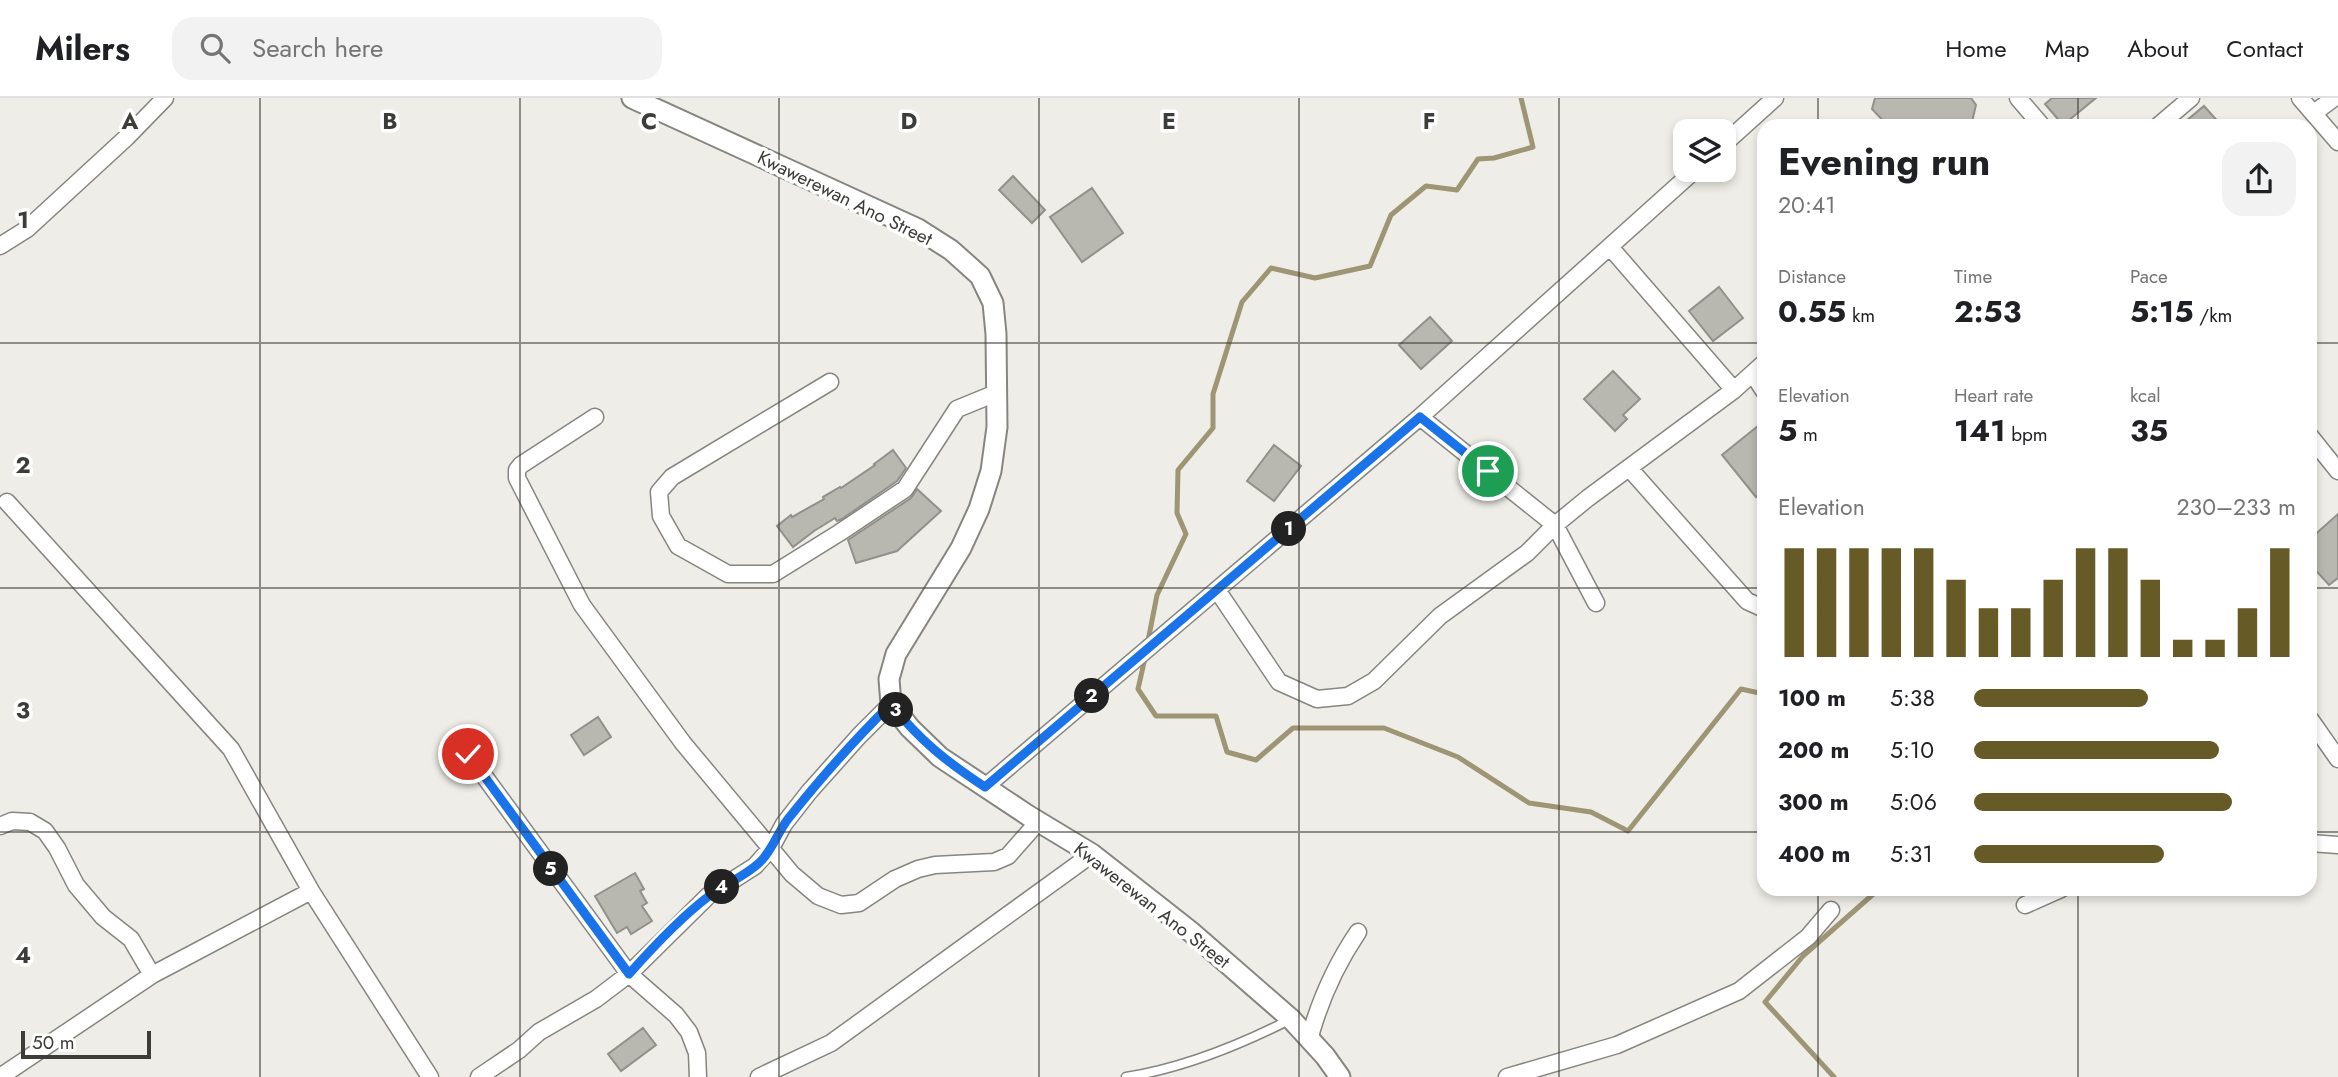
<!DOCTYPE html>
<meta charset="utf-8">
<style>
:root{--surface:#fff;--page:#f2f2f2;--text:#202124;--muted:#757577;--line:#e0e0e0;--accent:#665a27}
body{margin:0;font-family:Jost,sans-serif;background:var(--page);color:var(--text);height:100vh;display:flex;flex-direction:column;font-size:26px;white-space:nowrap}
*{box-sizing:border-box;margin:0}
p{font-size:23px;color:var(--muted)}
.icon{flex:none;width:38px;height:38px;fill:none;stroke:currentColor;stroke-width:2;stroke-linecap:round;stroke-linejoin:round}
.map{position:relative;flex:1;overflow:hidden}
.panel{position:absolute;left:1757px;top:21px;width:560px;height:777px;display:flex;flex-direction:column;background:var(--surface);border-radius:21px;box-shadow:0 4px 10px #0003}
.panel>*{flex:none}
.tools{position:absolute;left:1673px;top:21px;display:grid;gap:14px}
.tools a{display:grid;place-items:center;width:63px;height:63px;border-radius:14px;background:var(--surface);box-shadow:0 4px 10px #0003;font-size:35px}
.scale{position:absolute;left:21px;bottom:18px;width:130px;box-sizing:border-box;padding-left:7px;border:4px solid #3c3c39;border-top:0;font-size:19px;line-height:24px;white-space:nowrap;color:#3c3c39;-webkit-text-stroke:5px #fff;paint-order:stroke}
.pin{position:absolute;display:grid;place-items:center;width:60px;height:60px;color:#fff;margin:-30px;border:4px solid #fff;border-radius:50%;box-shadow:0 2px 7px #0007}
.km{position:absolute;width:35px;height:35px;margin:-18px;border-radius:50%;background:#222;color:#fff;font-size:19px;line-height:35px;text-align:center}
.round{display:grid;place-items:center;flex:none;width:74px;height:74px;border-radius:21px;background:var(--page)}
.headline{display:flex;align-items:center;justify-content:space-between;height:119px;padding:0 21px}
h1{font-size:38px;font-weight:700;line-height:52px}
.metrics{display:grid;grid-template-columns:repeat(3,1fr);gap:10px;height:119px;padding:7px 21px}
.metrics div{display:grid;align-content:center}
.metrics b{font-size:30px;font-weight:700}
.metrics small{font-size:19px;font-weight:400}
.metrics p{font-size:19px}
.chart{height:196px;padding:14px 21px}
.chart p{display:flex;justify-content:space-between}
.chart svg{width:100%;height:126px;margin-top:7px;stroke:var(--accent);stroke-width:6}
ul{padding:0 21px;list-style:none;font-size:23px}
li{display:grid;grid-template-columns:112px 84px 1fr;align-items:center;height:52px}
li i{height:18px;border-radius:9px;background:var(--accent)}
header{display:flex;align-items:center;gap:42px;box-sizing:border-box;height:98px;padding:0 35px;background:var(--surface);border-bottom:2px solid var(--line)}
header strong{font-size:33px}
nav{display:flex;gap:38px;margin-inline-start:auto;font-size:24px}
.search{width:490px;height:63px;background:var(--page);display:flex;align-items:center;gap:18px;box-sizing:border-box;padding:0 24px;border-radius:21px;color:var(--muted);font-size:26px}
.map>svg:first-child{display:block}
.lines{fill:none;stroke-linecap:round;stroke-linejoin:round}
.stream{stroke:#9d9573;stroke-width:5}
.building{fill:#b8b7b0;stroke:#92908b;stroke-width:2}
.service-casing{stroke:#878580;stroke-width:11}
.minor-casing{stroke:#878580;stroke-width:19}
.tertiary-casing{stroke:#878580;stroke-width:23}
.service{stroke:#fff;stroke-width:8}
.minor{stroke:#fff;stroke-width:16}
.tertiary{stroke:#fff;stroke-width:19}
.route-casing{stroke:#fff;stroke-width:14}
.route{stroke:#1a73e8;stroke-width:9}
.grid{fill:none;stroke:#3c3c39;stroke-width:2;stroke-opacity:0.55}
.labels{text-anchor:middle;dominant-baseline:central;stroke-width:7;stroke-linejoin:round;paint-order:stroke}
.street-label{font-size:19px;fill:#3c3c39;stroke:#fff}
.grid-label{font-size:23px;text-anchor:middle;font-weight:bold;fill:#3c3c39;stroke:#fff;stroke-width:7;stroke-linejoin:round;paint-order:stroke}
</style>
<header>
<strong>Milers</strong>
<div class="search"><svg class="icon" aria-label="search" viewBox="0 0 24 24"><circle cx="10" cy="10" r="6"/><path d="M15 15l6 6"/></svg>Search here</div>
<nav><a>Home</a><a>Map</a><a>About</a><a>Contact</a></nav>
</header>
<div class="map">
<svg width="2338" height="979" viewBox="0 0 2338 979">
<rect width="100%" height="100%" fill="#efede7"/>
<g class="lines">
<path class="stream" d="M 1148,543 L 1157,497 L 1186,436 L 1177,415 L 1178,372 L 1213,330 L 1213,296 L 1242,204 L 1271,170 L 1315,180 L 1370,168 L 1391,117 L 1426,88 L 1457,92 L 1478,61 L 1494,60 L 1533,49 L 1521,0
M 1145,560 L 1138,591 L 1156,618 L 1216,618 L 1227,654 L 1256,662 L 1293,630 L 1384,630 L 1458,659 L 1529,705 L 1591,714 L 1628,733 L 1741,591 L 1764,596
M 1834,979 L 1765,904 L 1803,858 L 1879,791"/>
</g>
<path class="building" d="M 1875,0 L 1971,0 L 1976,7 L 1971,28 L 1888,28 L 1872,11 Z
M 2052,0 L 2096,0 L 2063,27 L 2045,6 Z
M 2204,8 L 2222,28 L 2180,28 Z
M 1013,78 L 1045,112 L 1032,125 L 999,92 Z
M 1092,90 L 1123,135 L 1082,164 L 1050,119 Z
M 1719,189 L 1743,220 L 1713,243 L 1689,213 Z
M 1430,219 L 1452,243 L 1421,271 L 1399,247 Z
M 1613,273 L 1640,301 L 1623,317 L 1627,321 L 1615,333 L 1584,301 Z
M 1764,323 L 1764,393 L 1756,399 L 1722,357 Z
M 1274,347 L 1301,368 L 1274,403 L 1247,383 Z
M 893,352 L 906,370 L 897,383 L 842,421 L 837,423 L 835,420 L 814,433 L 793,449 L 777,428 L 791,417 L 792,419 L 824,401 L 823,399 L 840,389 L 841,390 L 875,367 L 874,366 Z
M 917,391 L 941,413 L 897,453 L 856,465 L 848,442 L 911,400 Z
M 2338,416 L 2338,480 L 2329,487 L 2310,466 L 2310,441 Z
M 598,619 L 611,639 L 584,657 L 571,637 Z
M 635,775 L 644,791 L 640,793 L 647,805 L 642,808 L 652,823 L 631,836 L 627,829 L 617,835 L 595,798 Z
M 643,930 L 656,947 L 621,973 L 608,956 Z"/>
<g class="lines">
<g class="service-casing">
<path id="service" d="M 1126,979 C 1184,970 1238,948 1291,921"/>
</g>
<g class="minor-casing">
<path id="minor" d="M 2018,0 L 2042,28
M 2300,0 L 2338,44
M 2314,15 L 2334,0
M 2158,28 L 2191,0
M 1724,46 L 1775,0
M 0,148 L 27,131 L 127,39 L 165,0
M 1610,149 L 1734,292
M 1753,276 L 1764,293
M 830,284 L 672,379 L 659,394 L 661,418 L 678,448 L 728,476 L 773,476 L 839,435 L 905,391 L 957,311 L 996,295
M 595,319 L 521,367 L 517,372 L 517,380 L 582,507 L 683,645 L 792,776 L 818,798 L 841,807 L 859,805 L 895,781 L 918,771 L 935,767 L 994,764 L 1008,758 L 1038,724
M 1420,319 L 1555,427 L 1596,505
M 2310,338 L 2338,373
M 1629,370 L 1747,503 L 1760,509 L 1764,508
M 7,404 L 231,651 L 311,793
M 1217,492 L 1279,584 L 1317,601 L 1348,598 L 1374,583 L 1440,518 L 1527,455 L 1555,427 L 1588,400 L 1734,292 L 1764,265
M 2310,621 L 2338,661
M 468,656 L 629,876 L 676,917 L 689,934 L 697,955 L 698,979
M 985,689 L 1420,319 L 1695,72
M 0,728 L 12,723 L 30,724 L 45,733 L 57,750 L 76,787 L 103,819 L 131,841 L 152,877 L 311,793 L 430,979
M 2310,745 L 2338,747
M 2025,807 L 2061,791
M 1309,942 C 1320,901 1335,868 1358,834
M 0,979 L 152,877
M 479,979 L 519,952 L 539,934 L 596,901 L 629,876 L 708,798 L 755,768 L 771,750 L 784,726 L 809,694 L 859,638 L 891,606
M 759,979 L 831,945 L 1092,756
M 1507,979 L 1617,947 L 1739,893 L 1808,839 L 1831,812"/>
</g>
<g class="tertiary-casing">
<path id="tertiary" d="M 632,0 L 918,131 L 951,152 L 980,178 L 993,205 L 996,236 L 997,329 L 991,373 L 979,411 L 961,450 L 896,556 L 889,581 L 891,606 L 910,630 L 940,659 L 1029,718 L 1092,756 L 1190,833 L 1291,921 L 1325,958 L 1340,979"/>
</g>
<use href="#service" class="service"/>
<use href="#minor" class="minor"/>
<use href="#tertiary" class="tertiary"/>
</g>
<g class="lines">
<g class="route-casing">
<path id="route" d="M 468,656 L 629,876 C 653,849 680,820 709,798 C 726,785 748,777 762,762 C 773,750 778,734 788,721 C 820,681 854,642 891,606 C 919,642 947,664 985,689 L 1420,319 L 1488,373"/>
</g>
<use href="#route" class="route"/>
</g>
<path class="grid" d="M 260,0 L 260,979M 520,0 L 520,979M 779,0 L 779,979M 1039,0 L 1039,979M 1299,0 L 1299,979M 1559,0 L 1559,979M 1818,0 L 1818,28M 2078,0 L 2078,28M 0,245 L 1764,245M 2310,245 L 2338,245M 0,490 L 1764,490M 2310,490 L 2338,490M 0,734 L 1764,734M 2310,734 L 2338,734M 1818,791 L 1818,979M 2078,791 L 2078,979"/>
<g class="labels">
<g class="street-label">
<text transform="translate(845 100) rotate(26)">Kwawerewan Ano Street</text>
<text transform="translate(1152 807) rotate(38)">Kwawerewan Ano Street</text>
</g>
</g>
<g class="grid-label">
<text x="130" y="31">A</text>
<text x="390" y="31">B</text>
<text x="649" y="31">C</text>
<text x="909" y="31">D</text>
<text x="1169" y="31">E</text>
<text x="1429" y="31">F</text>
<text x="23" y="130">1</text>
<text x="23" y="375">2</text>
<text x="23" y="620">3</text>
<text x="23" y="865">4</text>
</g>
</svg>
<div class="tools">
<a><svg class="icon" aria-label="layers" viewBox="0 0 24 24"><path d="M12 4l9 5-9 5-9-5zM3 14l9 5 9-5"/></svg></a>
</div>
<div class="scale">50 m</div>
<div class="pin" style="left:1488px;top:373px;background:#1e9e55"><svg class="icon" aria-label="arrive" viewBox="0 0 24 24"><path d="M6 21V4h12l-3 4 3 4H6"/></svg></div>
<div class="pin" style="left:468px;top:656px;background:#d93025"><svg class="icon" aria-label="check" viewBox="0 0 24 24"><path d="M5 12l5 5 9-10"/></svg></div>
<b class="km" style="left:1289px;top:431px">1</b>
<b class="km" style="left:1092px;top:598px">2</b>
<b class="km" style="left:896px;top:612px">3</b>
<b class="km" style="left:722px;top:789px">4</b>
<b class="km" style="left:551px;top:771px">5</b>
<section class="panel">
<div class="headline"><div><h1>Evening run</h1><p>20:41</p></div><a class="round"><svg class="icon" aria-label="share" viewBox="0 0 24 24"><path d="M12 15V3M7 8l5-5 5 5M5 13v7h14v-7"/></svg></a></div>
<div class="metrics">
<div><p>Distance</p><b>0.55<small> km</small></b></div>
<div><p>Time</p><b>2:53</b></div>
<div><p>Pace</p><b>5:15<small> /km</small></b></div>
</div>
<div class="metrics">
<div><p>Elevation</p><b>5<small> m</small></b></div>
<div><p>Heart rate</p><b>141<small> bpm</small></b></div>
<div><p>kcal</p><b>35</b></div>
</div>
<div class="chart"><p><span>Elevation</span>230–233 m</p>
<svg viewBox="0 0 160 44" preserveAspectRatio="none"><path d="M5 44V6M15 44V6M25 44V6M35 44V6M45 44V6M55 44V17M65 44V27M75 44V27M85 44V17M95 44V6M105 44V6M115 44V17M125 44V38M135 44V38M145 44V27M155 44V6"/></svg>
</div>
<ul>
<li><b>100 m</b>5:38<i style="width:54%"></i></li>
<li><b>200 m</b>5:10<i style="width:76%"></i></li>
<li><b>300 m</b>5:06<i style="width:80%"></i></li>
<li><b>400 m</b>5:31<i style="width:59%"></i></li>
</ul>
</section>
</div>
